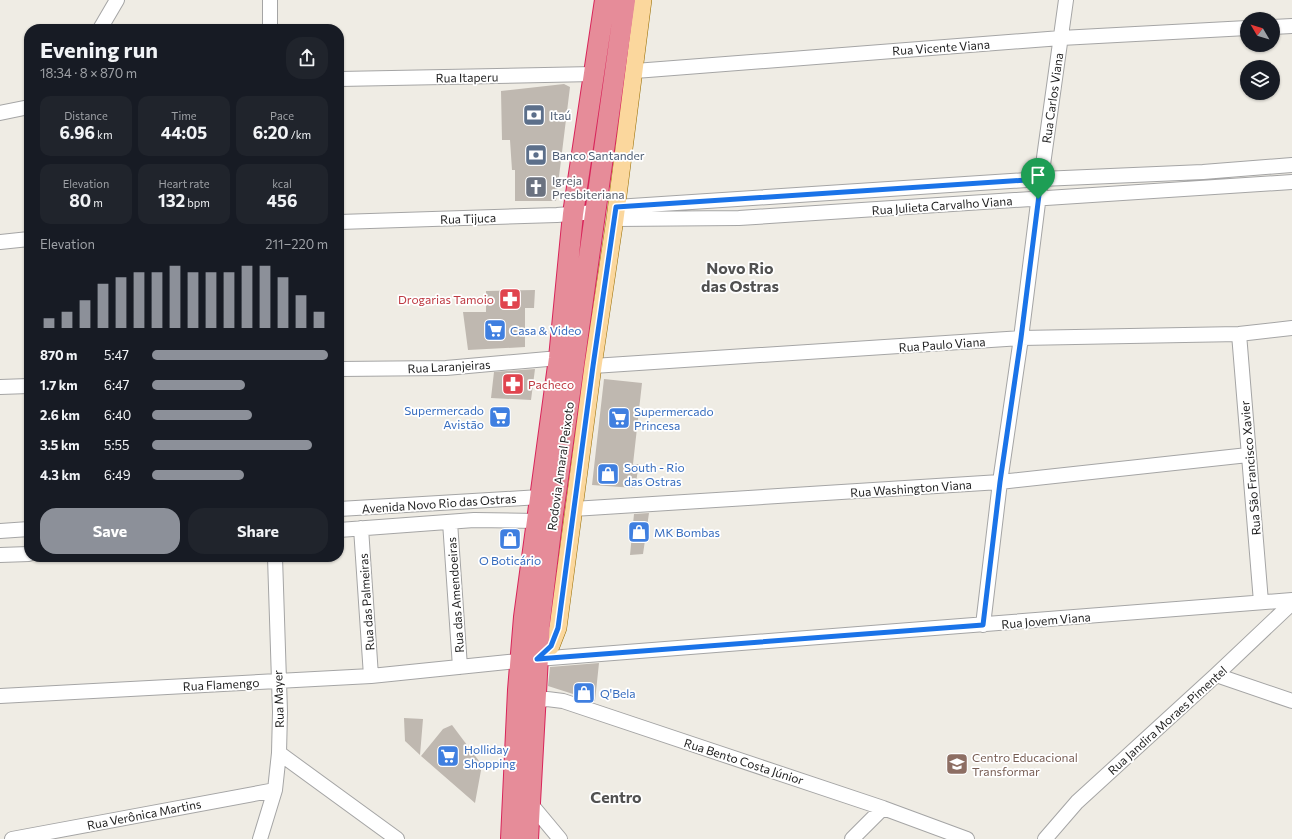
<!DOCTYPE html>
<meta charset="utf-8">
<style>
:root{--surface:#171b24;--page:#20242c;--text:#f1f3f6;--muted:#9ea1a6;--accent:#8c9099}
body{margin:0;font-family:Commissioner,sans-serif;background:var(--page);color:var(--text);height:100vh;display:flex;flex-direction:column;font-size:15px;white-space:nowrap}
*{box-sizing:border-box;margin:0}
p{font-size:13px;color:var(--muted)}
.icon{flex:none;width:22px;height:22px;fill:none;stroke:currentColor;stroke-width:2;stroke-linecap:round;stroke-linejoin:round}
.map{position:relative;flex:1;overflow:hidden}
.details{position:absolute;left:24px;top:24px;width:320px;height:538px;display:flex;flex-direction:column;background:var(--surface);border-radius:16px;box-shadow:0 1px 3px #0004}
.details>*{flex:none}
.needle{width:26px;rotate:308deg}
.buttons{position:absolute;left:1240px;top:12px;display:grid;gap:8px}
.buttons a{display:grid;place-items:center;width:40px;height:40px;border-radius:50%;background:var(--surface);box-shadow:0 1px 3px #0004;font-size:20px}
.pin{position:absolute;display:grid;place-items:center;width:34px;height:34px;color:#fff;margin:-41px -17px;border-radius:50% 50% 50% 0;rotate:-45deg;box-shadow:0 0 4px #0007}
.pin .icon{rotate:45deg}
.round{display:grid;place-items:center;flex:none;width:42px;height:42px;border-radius:16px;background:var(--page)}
.head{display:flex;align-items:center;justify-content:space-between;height:68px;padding:0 16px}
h1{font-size:22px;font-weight:700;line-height:30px}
.metrics{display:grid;grid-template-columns:repeat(3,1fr);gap:6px;height:68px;padding:4px 16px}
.metrics div{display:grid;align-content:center;border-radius:10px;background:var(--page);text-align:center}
.metrics b{font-size:17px;font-weight:700}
.metrics small{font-size:11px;font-weight:400}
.metrics p{font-size:11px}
.chart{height:112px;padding:8px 16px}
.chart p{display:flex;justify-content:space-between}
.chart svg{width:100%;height:72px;margin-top:4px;stroke:var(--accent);stroke-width:6}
.cta{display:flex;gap:8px;margin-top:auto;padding:8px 16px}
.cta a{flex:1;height:46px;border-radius:16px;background:var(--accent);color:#fff;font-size:16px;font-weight:700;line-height:46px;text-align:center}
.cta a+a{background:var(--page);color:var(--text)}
ul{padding:0 16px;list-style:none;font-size:13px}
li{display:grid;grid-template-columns:64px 48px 1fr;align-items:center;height:30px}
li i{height:10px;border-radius:5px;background:var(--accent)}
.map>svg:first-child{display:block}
.building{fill:#bfb8b0}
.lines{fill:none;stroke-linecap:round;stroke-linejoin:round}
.minor-casing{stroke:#a5a5a5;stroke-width:16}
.major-casing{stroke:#966c01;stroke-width:18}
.highway-casing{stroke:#d8255a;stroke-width:22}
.minor{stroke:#fff;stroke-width:14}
.major{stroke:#fbd79d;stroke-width:17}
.highway{stroke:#e68c99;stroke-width:20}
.route-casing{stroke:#fff;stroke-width:8}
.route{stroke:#1a73e8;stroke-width:5}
.labels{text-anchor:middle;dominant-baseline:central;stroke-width:3.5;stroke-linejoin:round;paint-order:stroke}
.street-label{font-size:12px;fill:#1e1e1e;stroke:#fff}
.service-label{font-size:12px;fill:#4e5e75;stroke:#fff;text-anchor:start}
.worship-label{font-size:12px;fill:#5b616d;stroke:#fff;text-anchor:start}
.health-label{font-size:12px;fill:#be3a42;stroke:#fff;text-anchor:end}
.shop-label{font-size:12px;fill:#366cbe;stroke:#fff;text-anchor:start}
.education-label{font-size:12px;fill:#785e54;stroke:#fff;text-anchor:start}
.district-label{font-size:16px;font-weight:bold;fill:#515151;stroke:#fff}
</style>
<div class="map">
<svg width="1292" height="839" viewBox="0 0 1292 839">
<rect width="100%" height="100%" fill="#efece4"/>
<path class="building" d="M 564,84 L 570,87 L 556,201 L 515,201 L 515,170 L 512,170 L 510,140 L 502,140 L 501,91 Z
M 535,290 L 534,308 L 525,308 L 525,347 L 468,350 L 463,312 L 486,312 L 486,291 Z
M 535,369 L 531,400 L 491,398 L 494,372 Z
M 604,379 L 642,383 L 633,464 L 639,464 L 635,488 L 592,485 Z
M 649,513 L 643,554 L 630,555 L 634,514 Z
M 599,663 L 595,701 L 548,686 L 550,667 Z
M 404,718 L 423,719 L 420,755 L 405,741 Z
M 452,725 L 482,765 L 475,803 L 421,756 L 443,729 Z"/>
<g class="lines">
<g class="minor-casing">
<path id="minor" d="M 1273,27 L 1292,26
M 100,29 L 117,0
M 270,29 L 270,0
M 635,71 L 1061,38 L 1247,28
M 339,79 L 594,74
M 0,113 L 29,107
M 616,207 L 1041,179 L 1203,172 L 1292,165
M 615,219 L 739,218 L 1292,182
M 339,222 L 557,215 L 596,212
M 0,242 L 29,239
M 1239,334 L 1261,602
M 593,366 L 1021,338 L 1239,334 L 1292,328
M 339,369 L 446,368 L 559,358
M 0,387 L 29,386
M 339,509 L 540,497
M 573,509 L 1000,482 L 1248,455
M 450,522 L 460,667
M 361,528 L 371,676
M 339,530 L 474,520 L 537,521
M 0,531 L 29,529
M 0,555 L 29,554
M 983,625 L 1000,482 L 1021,338 L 1041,179 L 1066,0
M 1216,675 L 1292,701
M 0,696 L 371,676 L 537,659 L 1292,600
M 527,704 L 547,699 L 563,701 L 883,808 L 967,839
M 279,753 L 397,839
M 530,803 L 560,839
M 12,839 L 275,790
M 260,839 L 275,790 L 279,753 L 280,712 L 275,557
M 852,839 L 883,808
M 1045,839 L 1077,802 L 1216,675 L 1292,603"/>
</g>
<g class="major-casing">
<path id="major" d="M 537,659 L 551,646 L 558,628 L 593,366 L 615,219 L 643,0"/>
</g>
<g class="highway-casing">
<path id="highway" d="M 511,839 L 518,690 L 524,617 L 559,358 L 573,214 L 605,0
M 528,839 L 540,620 L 553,514 L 625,0"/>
</g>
<use href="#minor" class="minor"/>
<use href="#major" class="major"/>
<use href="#highway" class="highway"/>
</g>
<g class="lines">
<g class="route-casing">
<path id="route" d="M 1041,179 L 1021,338 L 1000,482 L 983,625 L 537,659 L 551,646 L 558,628 L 593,366 L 616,207 Z"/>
</g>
<use href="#route" class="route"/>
</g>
<defs>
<g id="bank-square" transform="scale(1.15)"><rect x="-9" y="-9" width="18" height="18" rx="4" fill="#5c6f8a" stroke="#fff"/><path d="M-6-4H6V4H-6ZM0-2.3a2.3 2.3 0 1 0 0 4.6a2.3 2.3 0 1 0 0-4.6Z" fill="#fff"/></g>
<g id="church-square" transform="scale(1.15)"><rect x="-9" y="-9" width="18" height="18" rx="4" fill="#6b7280" stroke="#fff"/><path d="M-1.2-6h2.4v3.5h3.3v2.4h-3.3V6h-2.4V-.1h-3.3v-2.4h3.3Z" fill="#fff"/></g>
<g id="pharmacy-square" transform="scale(1.15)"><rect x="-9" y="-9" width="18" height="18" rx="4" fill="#e0444e" stroke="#fff"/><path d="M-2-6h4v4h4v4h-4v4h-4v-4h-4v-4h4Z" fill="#fff"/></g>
<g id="supermarket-square" transform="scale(1.15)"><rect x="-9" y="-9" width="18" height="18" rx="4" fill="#3f7fe0" stroke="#fff"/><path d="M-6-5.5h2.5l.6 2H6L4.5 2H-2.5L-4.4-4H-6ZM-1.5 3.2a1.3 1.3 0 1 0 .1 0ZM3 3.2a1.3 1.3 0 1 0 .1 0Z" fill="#fff"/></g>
<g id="shop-square" transform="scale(1.15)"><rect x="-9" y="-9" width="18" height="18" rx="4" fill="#3f7fe0" stroke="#fff"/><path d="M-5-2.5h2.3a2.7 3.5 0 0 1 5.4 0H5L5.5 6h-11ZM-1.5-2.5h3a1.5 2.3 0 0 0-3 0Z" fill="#fff"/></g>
<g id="school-square" transform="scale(1.15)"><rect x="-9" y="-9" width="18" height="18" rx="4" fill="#8d6e63" stroke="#fff"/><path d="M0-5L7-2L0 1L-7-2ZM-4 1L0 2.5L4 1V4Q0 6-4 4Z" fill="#fff"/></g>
</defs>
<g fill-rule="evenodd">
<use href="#bank-square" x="534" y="115"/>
<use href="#bank-square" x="536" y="155"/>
<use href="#church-square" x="536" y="187"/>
<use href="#pharmacy-square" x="510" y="299"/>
<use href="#supermarket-square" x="495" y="330"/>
<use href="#pharmacy-square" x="513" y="384"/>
<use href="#supermarket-square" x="500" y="417"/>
<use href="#supermarket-square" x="619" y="418"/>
<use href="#shop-square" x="608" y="474"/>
<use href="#shop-square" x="639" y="532"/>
<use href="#shop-square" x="510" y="539"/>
<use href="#shop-square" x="584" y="693"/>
<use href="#supermarket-square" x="448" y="756"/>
<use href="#school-square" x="957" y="764"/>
</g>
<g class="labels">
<g class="street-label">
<text transform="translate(941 47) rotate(-4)">Rua Vicente Viana</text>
<text transform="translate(467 77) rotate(-1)">Rua Itaperu</text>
<text transform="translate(1052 98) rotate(-82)">Rua Carlos Viana</text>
<text transform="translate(942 205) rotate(-4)">Rua Julieta Carvalho Viana</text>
<text transform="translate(468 218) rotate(-2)">Rua Tijuca</text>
<text transform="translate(942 344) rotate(-4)">Rua Paulo Viana</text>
<text transform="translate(449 366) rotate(-3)">Rua Laranjeiras</text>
<text transform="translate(560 466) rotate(-82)">Rodovia Amaral Peixoto</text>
<text transform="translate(1250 468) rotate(-95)">Rua São Francisco Xavier</text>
<text transform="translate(911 488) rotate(-4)">Rua Washington Viana</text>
<text transform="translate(439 503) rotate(-4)">Avenida Novo Rio das Ostras</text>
<text transform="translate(455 595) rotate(-94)">Rua das Amendoeiras</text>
<text transform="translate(366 602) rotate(-94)">Rua das Palmeiras</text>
<text transform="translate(1046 620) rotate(-5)">Rua Jovem Viana</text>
<text transform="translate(221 684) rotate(-3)">Rua Flamengo</text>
<text transform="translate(278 699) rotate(-92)">Rua Mayer</text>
<text transform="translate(1167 720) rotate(-42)">Rua Jandira Moraes Pimentel</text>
<text transform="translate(744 761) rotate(18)">Rua Bento Costa Júnior</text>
<text transform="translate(144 814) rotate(-11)">Rua Verônica Martins</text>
</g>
<g class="service-label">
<text x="550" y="115">Itaú</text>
<text x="552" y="155">Banco Santander</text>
</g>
<g class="worship-label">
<text x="552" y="180">Igreja<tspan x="552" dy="14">Presbiteriana</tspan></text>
</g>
<g class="health-label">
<text x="494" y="299">Drogarias Tamoio</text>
<text x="528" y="384" text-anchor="start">Pacheco</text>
</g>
<g class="shop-label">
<text x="510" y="330">Casa &amp; Video</text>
<text x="484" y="410" text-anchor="end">Supermercado<tspan x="484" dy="14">Avistão</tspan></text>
<text x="634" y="411">Supermercado<tspan x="634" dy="14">Princesa</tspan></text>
<text x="624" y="467">South - Rio<tspan x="624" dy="14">das Ostras</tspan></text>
<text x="654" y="532">MK Bombas</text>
<text x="510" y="560" text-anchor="middle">O Boticário</text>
<text x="600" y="693">Q'Bela</text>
<text x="464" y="749">Holliday<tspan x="464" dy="14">Shopping</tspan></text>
</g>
<g class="education-label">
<text x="972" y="757">Centro Educacional<tspan x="972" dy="14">Transformar</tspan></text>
</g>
<g class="district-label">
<text x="740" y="267">Novo Rio<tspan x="740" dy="18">das Ostras</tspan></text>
<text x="616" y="796">Centro</text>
</g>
</g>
</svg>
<div class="buttons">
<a><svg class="needle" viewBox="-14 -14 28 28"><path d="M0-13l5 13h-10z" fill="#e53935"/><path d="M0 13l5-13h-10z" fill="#9ea1a6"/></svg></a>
<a><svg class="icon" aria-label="layers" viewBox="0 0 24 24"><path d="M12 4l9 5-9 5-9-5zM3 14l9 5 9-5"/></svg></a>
</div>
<div class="pin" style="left:1038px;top:199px;background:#1e9e55"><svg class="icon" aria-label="arrive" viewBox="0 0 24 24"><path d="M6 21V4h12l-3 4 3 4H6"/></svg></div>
<section class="details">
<div class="head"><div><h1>Evening run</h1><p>18:34 · 8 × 870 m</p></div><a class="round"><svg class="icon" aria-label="share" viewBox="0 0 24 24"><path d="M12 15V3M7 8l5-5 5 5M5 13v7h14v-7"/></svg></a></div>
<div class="metrics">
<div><p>Distance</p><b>6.96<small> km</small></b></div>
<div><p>Time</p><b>44:05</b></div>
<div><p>Pace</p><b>6:20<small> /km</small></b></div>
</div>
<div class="metrics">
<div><p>Elevation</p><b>80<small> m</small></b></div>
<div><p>Heart rate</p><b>132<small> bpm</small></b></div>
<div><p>kcal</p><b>456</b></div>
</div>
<div class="chart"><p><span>Elevation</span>211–220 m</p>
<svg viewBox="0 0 160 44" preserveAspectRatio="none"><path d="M5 44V38M15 44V34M25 44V27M35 44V17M45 44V13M55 44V10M65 44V10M75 44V6M85 44V10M95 44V10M105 44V10M115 44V6M125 44V6M135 44V13M145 44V24M155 44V34"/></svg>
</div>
<ul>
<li><b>870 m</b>5:47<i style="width:100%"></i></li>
<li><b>1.7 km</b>6:47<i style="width:53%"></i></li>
<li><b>2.6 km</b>6:40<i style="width:57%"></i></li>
<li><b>3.5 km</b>5:55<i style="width:91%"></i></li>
<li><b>4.3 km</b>6:49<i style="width:52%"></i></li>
</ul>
<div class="cta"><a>Save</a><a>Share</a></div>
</section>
</div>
